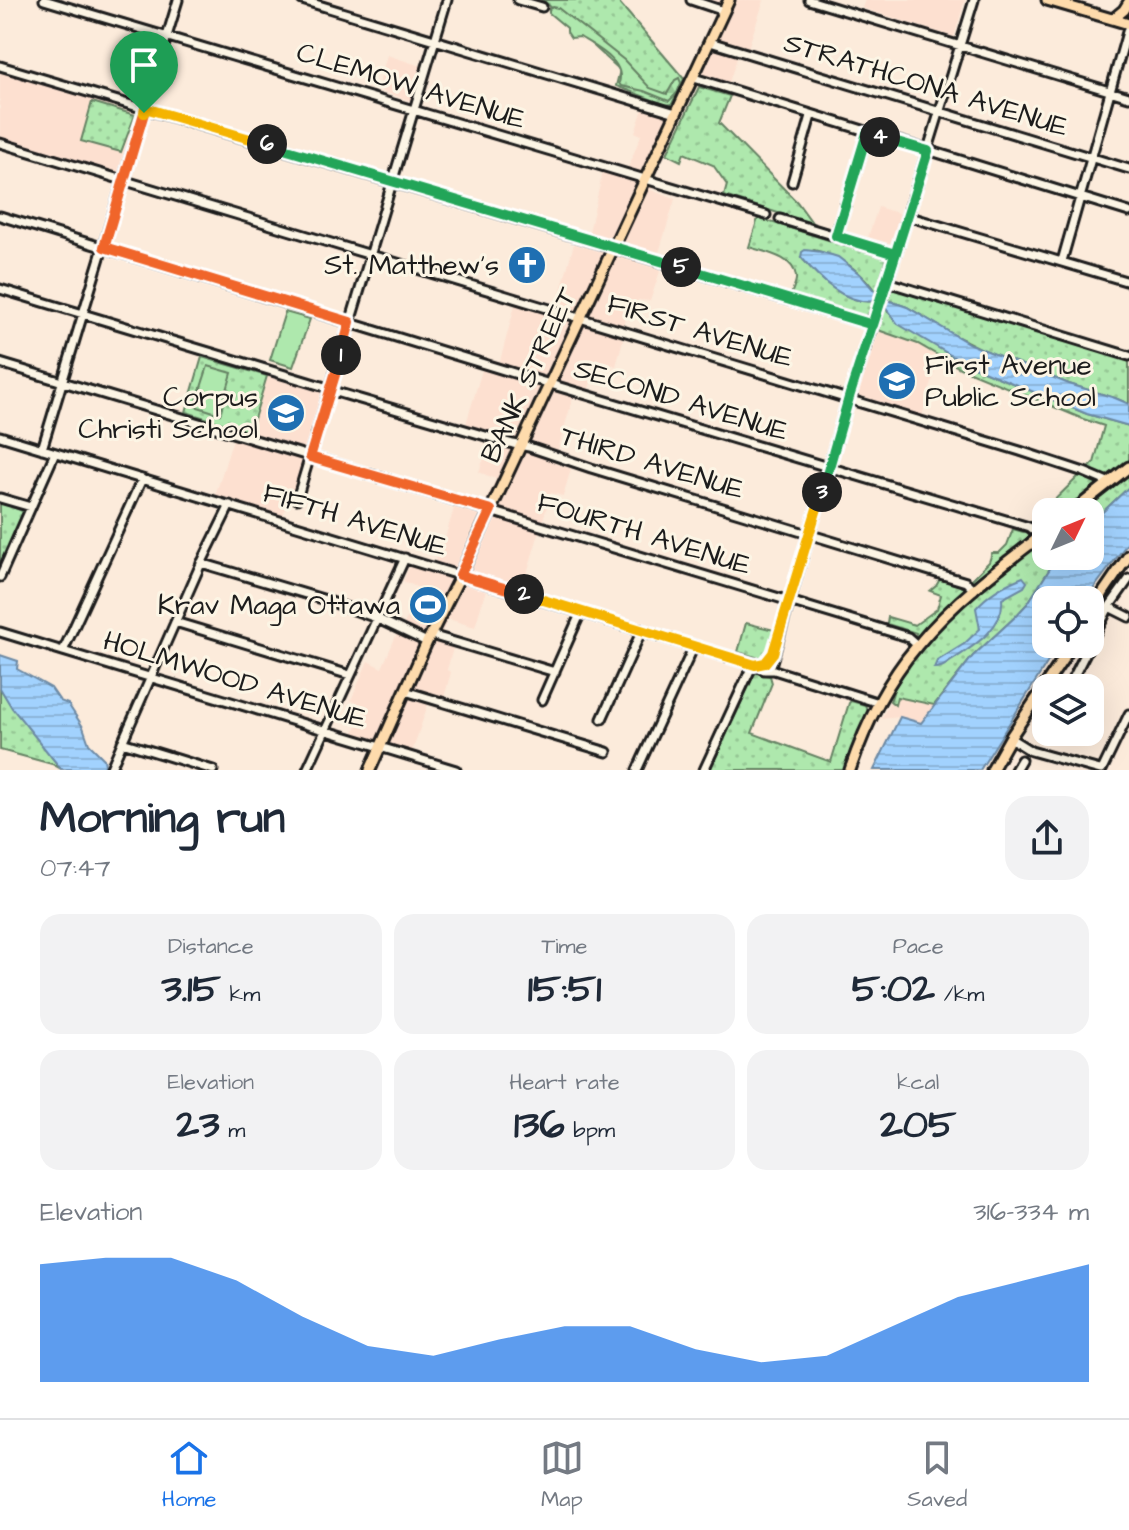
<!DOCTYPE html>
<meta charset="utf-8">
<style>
:root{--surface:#fff;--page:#f2f2f3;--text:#1f2937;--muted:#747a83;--line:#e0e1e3;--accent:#1a73e8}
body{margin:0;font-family:"Architects Daughter",sans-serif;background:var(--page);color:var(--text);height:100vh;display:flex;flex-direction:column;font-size:30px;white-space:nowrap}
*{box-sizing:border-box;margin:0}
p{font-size:26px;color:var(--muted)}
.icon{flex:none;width:44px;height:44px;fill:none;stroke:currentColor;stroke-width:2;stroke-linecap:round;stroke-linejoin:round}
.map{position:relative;height:770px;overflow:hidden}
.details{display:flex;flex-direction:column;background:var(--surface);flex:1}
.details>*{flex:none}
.needle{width:52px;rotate:47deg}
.controls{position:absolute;left:1032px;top:498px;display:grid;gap:16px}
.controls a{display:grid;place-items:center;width:72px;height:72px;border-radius:16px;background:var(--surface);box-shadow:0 8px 32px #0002;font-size:40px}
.pin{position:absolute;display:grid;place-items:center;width:68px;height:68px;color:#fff;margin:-82px -34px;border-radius:50% 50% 50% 0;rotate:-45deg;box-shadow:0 0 8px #0007}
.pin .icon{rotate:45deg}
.km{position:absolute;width:40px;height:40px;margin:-20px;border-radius:50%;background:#222;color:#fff;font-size:22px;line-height:40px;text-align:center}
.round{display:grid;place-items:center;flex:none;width:84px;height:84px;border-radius:24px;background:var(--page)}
.summary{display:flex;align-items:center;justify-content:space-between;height:136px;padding:0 40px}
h1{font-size:44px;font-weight:800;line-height:60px}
.stats{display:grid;grid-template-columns:repeat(3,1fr);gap:12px;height:136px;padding:8px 40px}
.stats div{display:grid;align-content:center;border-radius:20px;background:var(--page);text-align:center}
.stats b{font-size:40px;font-weight:800}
.stats small{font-size:22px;font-weight:400}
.stats p{font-size:22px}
.chart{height:224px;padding:16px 40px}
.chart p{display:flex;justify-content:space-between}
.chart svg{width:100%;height:144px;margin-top:8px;fill:var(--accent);opacity:.7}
.dock{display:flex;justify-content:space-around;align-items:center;height:112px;border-top:2px solid var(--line);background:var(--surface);font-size:22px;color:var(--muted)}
.dock a{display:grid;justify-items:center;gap:4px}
.dock .on{color:var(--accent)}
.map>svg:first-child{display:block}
.built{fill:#fde0d0}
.green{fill:url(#green-dots);stroke:#658264;stroke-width:2}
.forest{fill:url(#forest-firs);stroke:#658264;stroke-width:2}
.pitch{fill:#aee8ad;stroke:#658264;stroke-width:2}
.water{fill:url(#water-rules);stroke:#6c89a4;stroke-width:2}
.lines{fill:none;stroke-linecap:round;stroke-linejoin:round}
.minor-casing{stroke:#1c1c1c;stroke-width:13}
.major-casing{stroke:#1c1c1c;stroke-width:15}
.minor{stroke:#fcf5e5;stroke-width:7}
.major{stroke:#fedbac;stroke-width:9}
.split-1-casing{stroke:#fff;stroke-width:16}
.split-2-casing{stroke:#fff;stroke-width:16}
.split-3-casing{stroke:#fff;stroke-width:16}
.split-4-casing{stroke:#fff;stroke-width:16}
.split-5-casing{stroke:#fff;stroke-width:16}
.split-6-casing{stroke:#fff;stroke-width:16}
.split-7-casing{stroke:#fff;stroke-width:16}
.split-1{stroke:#f0652b;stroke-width:10}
.split-2{stroke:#f0652b;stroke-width:10}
.split-3{stroke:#f5b400;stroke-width:10}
.split-4{stroke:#22a559;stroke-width:10}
.split-5{stroke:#22a559;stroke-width:10}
.split-6{stroke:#22a559;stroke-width:10}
.split-7{stroke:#f5b400;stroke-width:10}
.labels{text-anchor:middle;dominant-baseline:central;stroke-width:6;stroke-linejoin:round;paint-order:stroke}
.street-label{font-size:28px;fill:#1c1c1c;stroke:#fcf5e5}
.poi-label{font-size:28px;fill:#1c1c1c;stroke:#fcf5e5;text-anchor:end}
</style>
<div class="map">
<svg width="1129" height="770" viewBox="0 0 1129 770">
<defs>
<pattern id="green-dots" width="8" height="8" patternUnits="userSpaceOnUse" patternTransform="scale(2)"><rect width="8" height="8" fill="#aee8ad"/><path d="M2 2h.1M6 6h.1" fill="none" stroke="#95c694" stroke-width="1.8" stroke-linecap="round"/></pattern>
<pattern id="forest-firs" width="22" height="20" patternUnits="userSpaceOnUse" patternTransform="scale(2)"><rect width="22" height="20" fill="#aee8ad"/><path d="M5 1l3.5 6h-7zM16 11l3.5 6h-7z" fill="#95c694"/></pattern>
<pattern id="water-rules" width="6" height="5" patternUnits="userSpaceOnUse" patternTransform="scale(2)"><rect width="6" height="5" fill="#a2d2fe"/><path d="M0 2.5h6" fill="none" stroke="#8bb4d9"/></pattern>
</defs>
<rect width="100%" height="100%" fill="#fcebdb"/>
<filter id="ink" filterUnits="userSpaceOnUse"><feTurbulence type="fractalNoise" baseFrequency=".0125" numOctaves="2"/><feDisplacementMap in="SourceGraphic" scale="16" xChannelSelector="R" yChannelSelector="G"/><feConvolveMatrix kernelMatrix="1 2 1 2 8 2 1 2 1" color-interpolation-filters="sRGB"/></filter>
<g filter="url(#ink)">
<path class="built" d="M 709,0 L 764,0 L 748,48 L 741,46 L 728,85 L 701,76 L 733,8 Z
M 865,0 L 965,0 L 954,37 L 862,8 Z
M 387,55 L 421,66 L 411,101 L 377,90 Z
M 0,72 L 134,112 L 137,116 L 121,170 L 117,173 L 0,137 Z
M 647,98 L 673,104 L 642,172 L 656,177 L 651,190 L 675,199 L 658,256 L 661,268 L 650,301 L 638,300 L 634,312 L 628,310 L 620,334 L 623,340 L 616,366 L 598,360 L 585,401 L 573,398 L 554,463 L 571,469 L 563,496 L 551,493 L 519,600 L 486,590 L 475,627 L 448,619 L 437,643 L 453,648 L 447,670 L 451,672 L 442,705 L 429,701 L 412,752 L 353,734 L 365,708 L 351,700 L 368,661 L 382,668 L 401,624 L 404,624 L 421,589 L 403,581 L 414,557 L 435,562 L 440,545 L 443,545 L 458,495 L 485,503 L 496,479 L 479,472 L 484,458 L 488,458 L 494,433 L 466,424 L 482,370 L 500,361 L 518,294 L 557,305 L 578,229 L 589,232 L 603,171 L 624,178 L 641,135 L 635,132 Z
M 878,207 L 901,214 L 891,244 L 868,237 Z
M 878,330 L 918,344 L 939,358 L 922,416 L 858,395 Z
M 267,376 L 321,392 L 322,394 L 306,449 L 250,432 Z
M 233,439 L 303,460 L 290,500 L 288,499 L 283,516 L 215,496 Z
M 897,697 L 934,705 L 920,724 L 900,717 L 881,719 L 890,701 L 891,703 Z"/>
<path class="green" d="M 543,0 L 617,0 L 684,79 L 672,104 L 666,105 L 616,86 L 620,70 Z
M 699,87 L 730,96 L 719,123 L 797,202 L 813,224 L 724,196 L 727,185 L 713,165 L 684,153 L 681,161 L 667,154 Z
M 92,102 L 135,115 L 121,152 L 81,141 Z
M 758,218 L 886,258 L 877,294 C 863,272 839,255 814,250 L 801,257 C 818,277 846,305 874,301 L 871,311 L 864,317 L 791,295 C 792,290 797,282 796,277 C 795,257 764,252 749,247 Z
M 895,288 L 1129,359 L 1129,404 L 1115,398 L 1069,384 L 982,349 L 954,335 L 907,307 L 887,300 L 891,290 Z
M 884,306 L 888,312 L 951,356 L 964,363 L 1087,414 L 1129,426 L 1129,462 L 1110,478 L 1087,470 L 1094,463 L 1104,426 L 1083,419 L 960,368 L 918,344 L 878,330 Z
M 202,357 L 267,376 L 250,432 L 186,412 Z
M 1129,473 L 1129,487 L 1090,524 L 1090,512 L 1079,512 Z
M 1079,476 L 1095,481 L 1097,488 L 1066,512 L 1046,512 L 1046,526 L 1042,529 L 1034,528 L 1032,522 Z
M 0,502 L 25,512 L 3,560 L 0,562 Z
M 1013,529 L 1023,532 L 1026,531 L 1032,532 L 1033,536 L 974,584 L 972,584 L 970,581 L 989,562 L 992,553 L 999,553 L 1007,545 Z
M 1046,537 L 1046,556 L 1058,556 L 1028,603 L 1015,617 L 973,656 L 934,705 L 897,697 L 895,705 L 890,701 C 893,695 893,690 896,684 C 924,630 998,573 1046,537 Z
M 940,579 L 964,587 L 967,590 L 920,637 L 915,638 L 916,633 L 887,624 L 888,617 L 915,625 L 937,609 L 941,595 L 930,591 L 936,586 Z
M 746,623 L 774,630 L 766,657 L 763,659 L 738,652 Z
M 756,673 L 770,676 L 772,683 L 752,733 L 831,762 L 849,703 L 851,701 L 865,705 L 869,713 L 847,770 L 710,770 L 754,675 Z
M 0,688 L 13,708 L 61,769 L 52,764 L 0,750 Z"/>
<path class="forest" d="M 553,7 L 558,8 L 624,60 L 650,88 L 667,94 L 675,80 L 679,78 L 681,83 L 677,93 L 669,101 L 644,91 L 621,86 L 619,83 C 626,61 595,47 580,37 L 571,38 L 567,32 L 567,28 L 549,13 L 549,9 Z"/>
<path class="pitch" d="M 285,312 L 310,319 L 293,367 L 270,360 Z
M 208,366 L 232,373 L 220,414 L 195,406 Z"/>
<path class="water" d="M 805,250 L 822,252 L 838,257 L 861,275 L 877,294 L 887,300 L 907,307 L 970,344 L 1069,384 L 1115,398 L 1129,404 L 1129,426 L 1087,414 L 964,363 L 898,324 L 884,306 L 875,301 C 844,305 819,278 801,257 L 802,252 Z
M 1129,487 L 1129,541 L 1085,600 L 1046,600 L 1046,644 L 1059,644 L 980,770 L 874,770 L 900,717 L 921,723 L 973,656 L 1015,617 L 1028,603 L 1058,556 L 1090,556 L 1090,524 Z
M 1023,577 L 1027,582 L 1024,587 L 1002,599 C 1005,628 972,647 951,661 C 945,665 942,668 934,668 L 937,661 L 964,644 L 980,629 L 976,608 C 989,593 1005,584 1023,577 Z
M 0,655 L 18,661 L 17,669 L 51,688 L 60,701 L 68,704 L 83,727 L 89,744 L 104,759 L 105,765 L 103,770 L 61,769 L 12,708 L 0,688 Z"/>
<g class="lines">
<g class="minor-casing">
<path id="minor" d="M 44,0 L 766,215
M 302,0 L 676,113
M 518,0 L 542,7
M 691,0 L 724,11
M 809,0 L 1129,97
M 710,42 L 1129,169
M 0,66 L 873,325
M 694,78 L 1129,212
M 0,143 L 1020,451 L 1084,472 L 1110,483
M 792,182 L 811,116
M 0,216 L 540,381 L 1029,527 L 1040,536
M 907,216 L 1129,282
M 780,219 L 895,254
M 836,236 L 867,133
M 1062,261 L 1129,25
M 887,282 L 1129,356
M 0,289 L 325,387 L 336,392 L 513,444 L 529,447 L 591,468 L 966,582 L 974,590
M 0,363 L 849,619 L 908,637 L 917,645
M 0,436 L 755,665 L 764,670 L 774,670 L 879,703
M 42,449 L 178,0
M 0,498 L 31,507
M 297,499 L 447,0
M 201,563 L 326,600 L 376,618 L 427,642
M 0,577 L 55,453
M 1109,607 L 1129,617
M 175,622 L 350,675
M 0,632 L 456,770
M 431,635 L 555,672
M 63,651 L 142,479
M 770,669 L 850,394 L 887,282 L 974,0
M 1068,688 L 1109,607 L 1129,579
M 405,691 L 607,752
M 542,700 L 581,612
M 602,719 L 642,630
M 1041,730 L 1046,723
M 1010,738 L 1031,751 L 1100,770
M 122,742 L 213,770
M 110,770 L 199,568 L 230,505
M 307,770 L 405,558
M 637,770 L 694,646
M 704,770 L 753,664
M 1015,770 L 1021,760
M 1102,770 L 1129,714"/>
</g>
<g class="major-casing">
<path id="major" d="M 1047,0 L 1129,24
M 1113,19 L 1124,10 L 1129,2
M 1072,512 L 1129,467
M 1090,617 L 1103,593 L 1129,555
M 370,770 L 427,642 L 457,582 L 729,0
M 850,770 C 865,726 887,681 917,646 C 953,602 1001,566 1046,532
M 992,770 L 1010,738 L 1073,644"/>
</g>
<use href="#minor" class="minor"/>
<use href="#major" class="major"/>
</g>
</g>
<g class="lines" filter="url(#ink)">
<g class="split-1-casing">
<path id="split-1" d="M 144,113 L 104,247 L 350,322 L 341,355"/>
</g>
<g class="split-2-casing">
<path id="split-2" d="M 341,355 L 310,457 L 491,510 L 460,575 L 524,594"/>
</g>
<g class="split-3-casing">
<path id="split-3" d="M 524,594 L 755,665 L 765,663 L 773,653 L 822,492"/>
</g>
<g class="split-4-casing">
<path id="split-4" d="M 822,492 L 850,394 L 895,254 L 836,236 L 867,133 L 880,137"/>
</g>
<g class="split-5-casing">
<path id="split-5" d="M 681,267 L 873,325 L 928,151 L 880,137"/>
</g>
<g class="split-6-casing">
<path id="split-6" d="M 267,144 L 681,267"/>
</g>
<g class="split-7-casing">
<path id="split-7" d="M 144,113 L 145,108 L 267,144"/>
</g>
<use href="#split-1" class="split-1"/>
<use href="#split-2" class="split-2"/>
<use href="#split-3" class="split-3"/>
<use href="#split-4" class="split-4"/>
<use href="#split-5" class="split-5"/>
<use href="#split-6" class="split-6"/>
<use href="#split-7" class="split-7"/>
</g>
<defs>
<g id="church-disc" transform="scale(2)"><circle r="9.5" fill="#1f6fb2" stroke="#fcf5e5"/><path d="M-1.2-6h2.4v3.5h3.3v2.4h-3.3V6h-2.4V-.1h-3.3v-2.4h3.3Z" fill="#fff"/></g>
<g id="school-disc" transform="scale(2)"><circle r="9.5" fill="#1f6fb2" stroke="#fcf5e5"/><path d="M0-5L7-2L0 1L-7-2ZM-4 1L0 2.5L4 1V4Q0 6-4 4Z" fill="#fff"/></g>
<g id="stadium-disc" transform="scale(2)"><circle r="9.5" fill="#1f6fb2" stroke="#fcf5e5"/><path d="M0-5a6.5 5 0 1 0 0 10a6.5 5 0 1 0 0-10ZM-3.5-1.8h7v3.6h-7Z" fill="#fff"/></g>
</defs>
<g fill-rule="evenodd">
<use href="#church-disc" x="527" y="265"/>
<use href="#school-disc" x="897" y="381"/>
<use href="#school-disc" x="286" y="413"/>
<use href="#stadium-disc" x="428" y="605"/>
</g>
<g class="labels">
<g class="street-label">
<text transform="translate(926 85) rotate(17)">STRATHCONA AVENUE</text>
<text transform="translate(411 86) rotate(17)">CLEMOW AVENUE</text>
<text transform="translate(700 331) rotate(17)">FIRST AVENUE</text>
<text transform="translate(529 375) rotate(-65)">BANK STREET</text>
<text transform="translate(681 400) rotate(17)">SECOND AVENUE</text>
<text transform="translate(652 463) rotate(17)">THIRD AVENUE</text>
<text transform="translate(355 520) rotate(17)">FIFTH AVENUE</text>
<text transform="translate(644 534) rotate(17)">FOURTH AVENUE</text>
<text transform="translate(235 680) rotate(17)">HOLMWOOD AVENUE</text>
</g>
<g class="poi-label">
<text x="499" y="265">St. Matthew's</text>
<text x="925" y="365" text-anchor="start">First Avenue<tspan x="925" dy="32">Public School</tspan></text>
<text x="258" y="397">Corpus<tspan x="258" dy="32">Christi School</tspan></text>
<text x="400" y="605">Krav Maga Ottawa</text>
</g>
</g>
</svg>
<div class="controls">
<a><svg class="needle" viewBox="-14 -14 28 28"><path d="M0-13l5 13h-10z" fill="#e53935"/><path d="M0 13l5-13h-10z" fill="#747a83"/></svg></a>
<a><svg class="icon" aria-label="locate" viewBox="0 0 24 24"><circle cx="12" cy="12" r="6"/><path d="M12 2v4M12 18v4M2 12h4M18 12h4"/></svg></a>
<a><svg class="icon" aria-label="layers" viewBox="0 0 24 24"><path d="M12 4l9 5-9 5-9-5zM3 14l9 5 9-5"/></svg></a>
</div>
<div class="pin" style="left:144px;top:113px;background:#1e9e55"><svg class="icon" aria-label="arrive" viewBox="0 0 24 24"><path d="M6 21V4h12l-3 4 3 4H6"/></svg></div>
<b class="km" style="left:341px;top:355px">1</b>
<b class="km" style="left:524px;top:594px">2</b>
<b class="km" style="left:822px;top:492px">3</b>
<b class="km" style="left:880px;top:137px">4</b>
<b class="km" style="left:681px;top:267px">5</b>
<b class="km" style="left:267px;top:144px">6</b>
</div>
<section class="details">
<div class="summary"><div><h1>Morning run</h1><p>07:47</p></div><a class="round"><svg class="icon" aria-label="share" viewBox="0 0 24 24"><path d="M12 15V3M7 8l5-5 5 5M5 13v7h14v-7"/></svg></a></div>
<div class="stats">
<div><p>Distance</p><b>3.15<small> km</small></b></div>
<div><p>Time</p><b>15:51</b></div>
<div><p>Pace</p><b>5:02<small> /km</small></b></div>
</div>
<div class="stats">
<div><p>Elevation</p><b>23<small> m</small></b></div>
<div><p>Heart rate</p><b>136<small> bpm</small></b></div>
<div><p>kcal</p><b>205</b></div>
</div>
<div class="chart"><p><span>Elevation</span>316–334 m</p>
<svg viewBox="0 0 160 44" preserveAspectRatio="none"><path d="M0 44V8L10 6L20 6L30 13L40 24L50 33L60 36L70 31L80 27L90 27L100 34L110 38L120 36L130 27L140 18L150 13L160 8V44z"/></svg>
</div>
</section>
<nav class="dock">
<a class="on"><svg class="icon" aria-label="home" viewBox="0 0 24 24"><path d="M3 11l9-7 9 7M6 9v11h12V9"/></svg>Home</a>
<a><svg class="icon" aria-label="map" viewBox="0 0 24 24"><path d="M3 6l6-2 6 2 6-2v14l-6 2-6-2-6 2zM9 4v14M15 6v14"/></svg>Map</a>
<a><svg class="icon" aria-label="saved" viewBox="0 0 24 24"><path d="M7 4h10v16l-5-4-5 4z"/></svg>Saved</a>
</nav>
